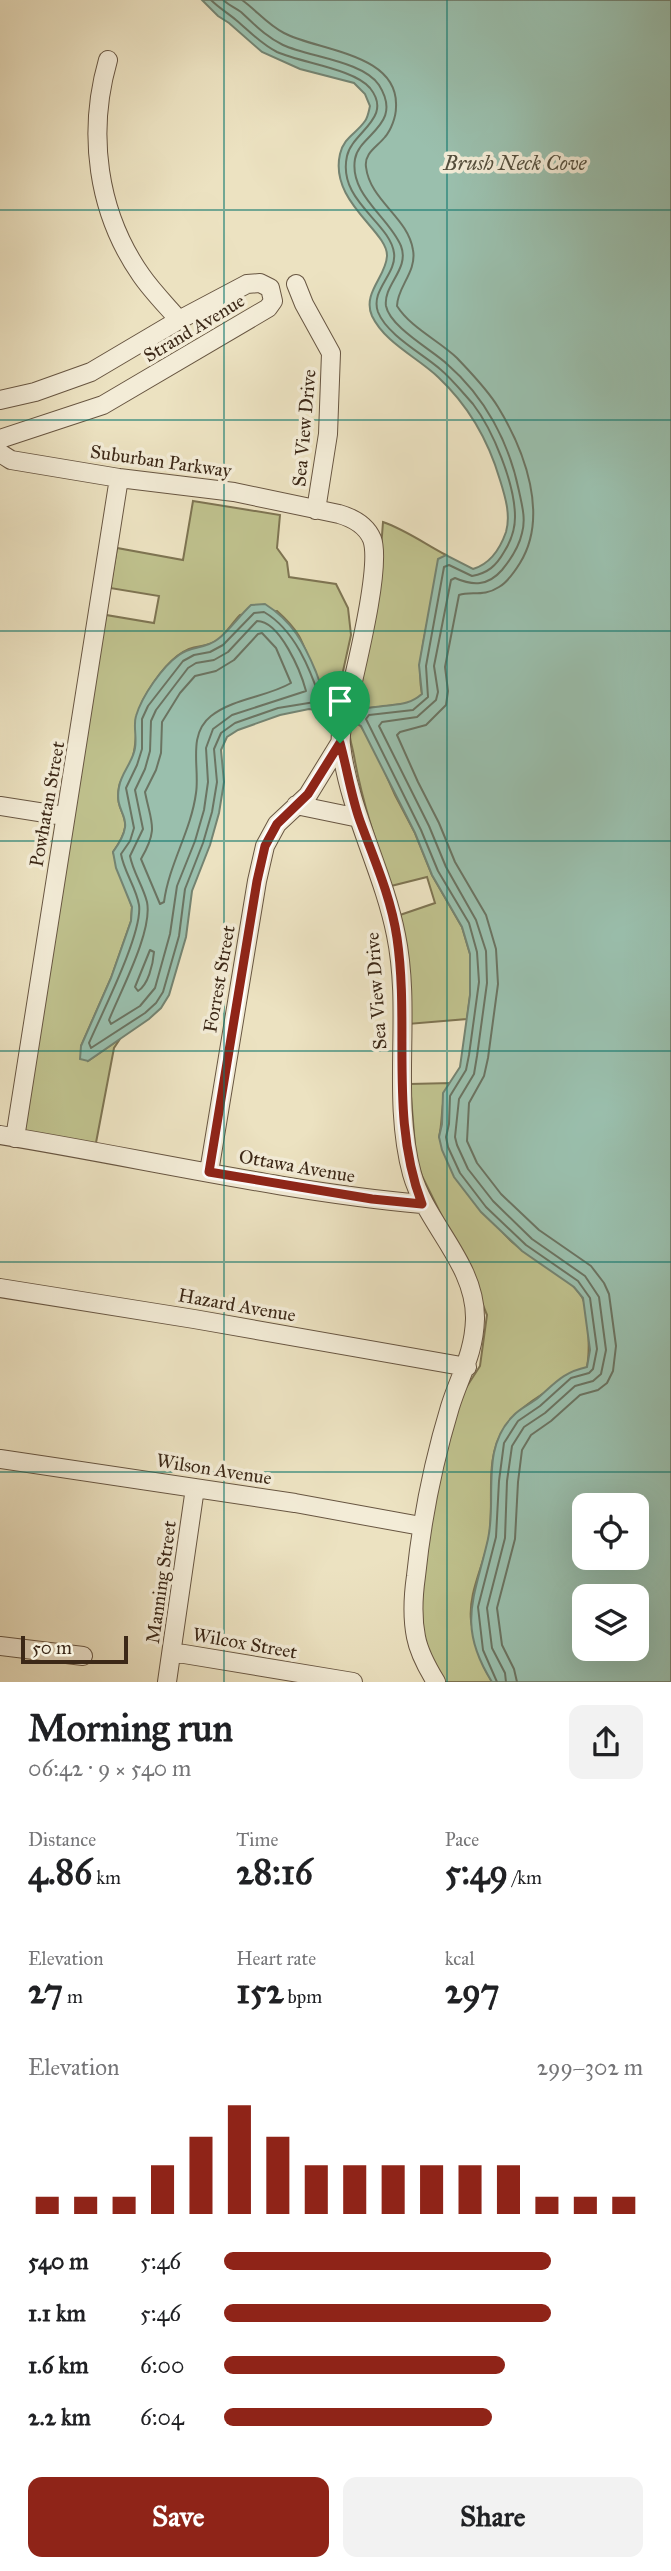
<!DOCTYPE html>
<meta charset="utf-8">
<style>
:root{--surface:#fff;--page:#f2f2f2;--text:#202124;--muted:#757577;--accent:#8f2418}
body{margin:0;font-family:"IM FELL Great Primer",serif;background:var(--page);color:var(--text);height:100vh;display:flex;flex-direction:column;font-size:26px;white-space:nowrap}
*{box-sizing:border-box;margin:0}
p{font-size:23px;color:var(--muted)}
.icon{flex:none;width:38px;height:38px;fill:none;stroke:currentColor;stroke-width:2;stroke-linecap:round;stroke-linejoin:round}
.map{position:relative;height:1682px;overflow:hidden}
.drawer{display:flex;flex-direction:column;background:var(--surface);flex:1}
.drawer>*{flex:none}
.tools{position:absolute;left:572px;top:1493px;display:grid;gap:14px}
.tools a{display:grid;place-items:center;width:77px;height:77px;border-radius:14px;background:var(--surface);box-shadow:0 7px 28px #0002;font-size:35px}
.scale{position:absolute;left:21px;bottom:18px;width:107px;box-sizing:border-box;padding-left:7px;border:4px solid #3c2817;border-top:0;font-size:19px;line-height:24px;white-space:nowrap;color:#3c2817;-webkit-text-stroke:5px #f3ecd7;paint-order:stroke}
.pin{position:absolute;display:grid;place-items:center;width:60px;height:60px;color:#fff;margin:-72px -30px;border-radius:50% 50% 50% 0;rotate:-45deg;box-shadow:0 0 7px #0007}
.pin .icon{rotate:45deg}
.round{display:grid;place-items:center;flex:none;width:74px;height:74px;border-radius:14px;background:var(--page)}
.headline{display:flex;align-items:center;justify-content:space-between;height:119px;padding:0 28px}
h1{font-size:38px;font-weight:700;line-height:52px}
.stats{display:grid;grid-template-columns:repeat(3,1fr);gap:10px;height:119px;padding:7px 28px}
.stats div{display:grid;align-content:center}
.stats b{font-size:35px;font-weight:700}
.stats small{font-size:19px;font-weight:400}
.stats p{font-size:19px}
.chart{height:196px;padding:14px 28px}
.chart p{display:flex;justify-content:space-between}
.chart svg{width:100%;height:126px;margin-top:7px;stroke:var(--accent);stroke-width:6}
.button{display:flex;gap:14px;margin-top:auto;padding:14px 28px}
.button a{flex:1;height:80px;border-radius:14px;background:var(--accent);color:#fff;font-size:28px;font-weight:700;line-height:80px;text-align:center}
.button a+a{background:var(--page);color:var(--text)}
ul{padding:0 28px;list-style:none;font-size:23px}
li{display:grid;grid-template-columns:112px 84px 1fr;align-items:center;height:52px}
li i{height:18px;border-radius:9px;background:var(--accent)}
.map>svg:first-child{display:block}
.green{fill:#bfc18d;stroke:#7e7452;stroke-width:2}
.water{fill:#9abfad;stroke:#748371;stroke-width:2;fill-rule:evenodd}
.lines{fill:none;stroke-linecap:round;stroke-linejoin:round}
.shore{stroke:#6b7462;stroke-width:2}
.minor-casing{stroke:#685642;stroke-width:20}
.minor{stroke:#f3ecd7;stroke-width:18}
.route-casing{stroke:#fff;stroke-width:14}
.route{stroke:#8f2418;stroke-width:9}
.grid{fill:none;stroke:#0f766e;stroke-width:2;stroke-opacity:0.55}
.labels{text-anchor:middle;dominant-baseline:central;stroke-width:7;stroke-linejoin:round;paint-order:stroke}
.street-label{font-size:19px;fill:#3c2817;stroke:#f3ecd7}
.water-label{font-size:21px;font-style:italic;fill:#544e3c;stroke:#f3ecd7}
</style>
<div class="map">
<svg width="671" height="1682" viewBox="0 0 671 1682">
<rect width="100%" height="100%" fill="#ece2c1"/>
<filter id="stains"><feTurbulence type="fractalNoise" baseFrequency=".00286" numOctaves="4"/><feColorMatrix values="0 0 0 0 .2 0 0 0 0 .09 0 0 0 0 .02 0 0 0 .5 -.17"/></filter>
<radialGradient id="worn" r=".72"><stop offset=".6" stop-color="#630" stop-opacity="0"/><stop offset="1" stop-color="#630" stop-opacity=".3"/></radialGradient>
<path class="green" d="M 193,501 L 280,515 L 277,548 L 287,562 L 289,577 L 336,584 L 348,608 L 351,635 L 336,703 C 319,694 309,654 299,636 C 293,626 286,619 277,611 L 240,615 C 233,622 227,632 219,639 C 209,647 200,645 189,649 C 170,657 153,682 143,700 C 133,719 139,743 131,763 C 128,771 120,779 119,787 C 113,818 140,814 113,852 L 132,907 L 131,921 L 111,978 L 81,1046 L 88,1061 L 120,1039 L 114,1048 L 95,1148 L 17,1133 L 106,615 L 154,623 L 159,596 L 110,588 L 117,548 L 183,560 Z
M 383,522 C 406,530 425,544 446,555 L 443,558 C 435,597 414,655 422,694 L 412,703 L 362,709 L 365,696 L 360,690 L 380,562 Z
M 350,719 L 361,726 L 377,754 L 395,795 L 415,833 L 432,875 L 462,927 L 470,954 L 472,981 L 467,1019 L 408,1024 L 397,916 L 435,903 L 427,877 L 391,886 C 376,843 362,801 354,756 C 351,740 348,737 350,719 Z
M 451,1083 C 439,1100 444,1116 439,1137 C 459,1167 485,1215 510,1240 C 529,1258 571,1277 582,1297 C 589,1310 590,1352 587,1367 C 562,1383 522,1402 505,1427 C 483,1458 495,1502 489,1537 C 484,1566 468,1592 471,1621 C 474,1642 481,1664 492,1682 L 435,1682 L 422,1658 L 420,1526 L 462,1394 L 480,1366 L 487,1315 L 470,1273 L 422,1176 L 416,1158 L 410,1084 Z"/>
<path class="water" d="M 202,0 L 671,0 L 671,1682 L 492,1682 C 456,1625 475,1597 488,1539 C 497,1500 480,1448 513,1416 C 520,1408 531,1404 539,1397 C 556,1382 564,1372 587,1367 L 590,1350 L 583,1298 L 574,1287 L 522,1251 L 481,1212 L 454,1177 L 442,1150 L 439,1137 L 442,1124 L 443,1093 L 460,1067 L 470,995 L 470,954 L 462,927 L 432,875 L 415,833 L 361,726 L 336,713 L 309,709 L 280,715 L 238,730 L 227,737 L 221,750 L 224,782 L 219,813 L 210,845 L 192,891 L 186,937 L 169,995 L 161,1008 L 149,1019 L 88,1061 L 80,1059 L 81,1046 L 111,978 L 131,921 L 132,907 L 116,868 L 113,852 C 140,814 113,818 119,787 C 121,773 133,762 135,748 C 137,737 133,725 136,716 C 142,696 162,667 179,655 C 191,646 206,649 218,639 C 230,630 239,616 251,605 L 265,604 C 292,621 304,643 316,672 C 319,681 323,693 330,700 C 343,712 367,708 383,706 C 399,704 409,705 422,694 L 419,665 L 438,559 L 446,555 L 473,569 C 490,564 500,549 506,532 C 511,515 505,496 500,480 C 488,439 469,406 438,377 C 417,357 385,343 372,316 C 362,293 386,277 387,256 C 388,231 329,202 340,154 C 344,137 356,134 365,121 C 368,117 369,110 370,106 L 365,94 L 354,83 L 300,69 L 262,52 L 229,23 L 218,16 ZM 584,1505 L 637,1505 L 637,1558 L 584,1558 ZM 584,1596 L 637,1596 L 637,1648 L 584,1648 Z"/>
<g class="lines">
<path class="shore" d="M 211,0 C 219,8 228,13 236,20 C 249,31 261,44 277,52 C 302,63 354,69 370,88 C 394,118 352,132 347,156 C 337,201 390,222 394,253 C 397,274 370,290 378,312 C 387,335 423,354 440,369 C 452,379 463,393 473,404 C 493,430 515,484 515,517 C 515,530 511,541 504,552 C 496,566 488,573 472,576 L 449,565 L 444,567 L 426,666 L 428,697 L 413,710 L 369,715 L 366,719 L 421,830 L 438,871 L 469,923 L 477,952 L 479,982 L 469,1055 L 466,1070 L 450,1096 L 449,1124 L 446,1137 L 448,1147 L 460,1173 L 486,1207 L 526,1245 L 578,1281 L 590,1298 L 597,1349 L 593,1369 L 589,1373 L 571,1378 L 540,1406 L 518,1421 L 504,1443 L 499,1481 L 496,1537 L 478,1607 L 483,1650 L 497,1682
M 223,0 C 229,5 235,8 241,12 C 254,24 266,37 283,45 C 309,57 363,61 379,85 C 404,125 359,134 355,159 C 349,195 389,217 401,246 C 410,269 383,285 386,306 C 390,327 432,350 447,364 C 485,397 509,442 519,491 C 522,505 526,519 522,533 C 519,547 511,559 502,570 C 488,586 473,586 455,578 L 451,580 L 434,666 L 438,692 L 436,700 L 417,717 L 382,722 L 379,726 L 429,826 L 446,867 L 476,920 L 486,951 L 487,983 L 477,1056 L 474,1074 L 459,1099 L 455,1137 L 457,1145 L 468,1169 L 493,1201 L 532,1239 L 585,1276 L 599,1297 L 606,1350 L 601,1374 L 593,1381 L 575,1386 L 545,1413 L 524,1427 L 512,1446 L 507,1481 L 505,1538 L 487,1608 L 492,1648 L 505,1673 L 506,1682
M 242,0 C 256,10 268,25 284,33 C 318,51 399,53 396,107 C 396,117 391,130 385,137 C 377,147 364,153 366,167 C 370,201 408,217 413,250 C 417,272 397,287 397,306 C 411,328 438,340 457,358 C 471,373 487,389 498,407 C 525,451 549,516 520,563 C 515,571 508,582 499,587 C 484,597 471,591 459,595 L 445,667 L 448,691 L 446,705 L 426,725 L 400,732 L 397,735 L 418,782 L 439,823 L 455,862 L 486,915 L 496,949 L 498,984 L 488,1058 L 484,1076 L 469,1103 L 467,1141 L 477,1163 L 501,1194 L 539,1230 L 591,1266 L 604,1283 L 609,1294 L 616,1346 L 613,1371 L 607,1383 L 598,1390 L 580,1395 L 551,1421 L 531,1435 L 522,1450 L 518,1482 L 515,1539 L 497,1608 L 502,1645 L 514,1669 L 517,1682
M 264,612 C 295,630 310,669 321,701 L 278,708 L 235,723 L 221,733 L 214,749 L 217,782 L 212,812 L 203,843 L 185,889 L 179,936 L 163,992 L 156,1003 L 145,1013 L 91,1048 L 89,1043 C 101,1015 143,933 139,905 C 136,887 124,872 121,854 L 130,841 L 134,828 L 126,788 L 137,765 L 142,749 L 142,719 L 148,706 L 183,661 L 194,655 L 210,652 L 223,645 L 254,613 Z
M 257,621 C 280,621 301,672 306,691 L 232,715 L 213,729 L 206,748 L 208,782 L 204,810 L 195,841 L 177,886 L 170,934 L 155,988 L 140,1006 L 111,1024 L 109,1020 C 120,992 153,931 147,902 C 143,886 133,872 130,856 L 143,829 L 135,790 L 145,769 L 150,751 L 151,721 L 156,710 L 188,668 L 196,663 L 214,660 L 228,652 Z
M 262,633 L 276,648 L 291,683 C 267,697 234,698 211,716 C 187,735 200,768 196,793 C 191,831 169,864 164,902 L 160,904 L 141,859 C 159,828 151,823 145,792 L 156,770 L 161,753 L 162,722 L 180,693 L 195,676 L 216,671 L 234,660 L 258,634 Z
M 150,950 L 154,952 C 153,965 148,985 138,991 L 135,987 Z"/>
<g class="minor-casing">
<path id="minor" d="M 108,60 C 87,133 97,212 141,275 C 152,291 166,305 179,320
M 296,284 L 304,304 L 331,353 L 328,434 L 316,510
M 0,400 L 35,392 L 91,372 L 179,320 L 247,284 L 260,283 L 270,288 L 273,301 L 268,308 L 103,405 L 0,439
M 0,453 L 11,460 L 119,478 L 234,492 L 339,514 C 353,518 366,525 372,539 C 382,566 355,671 348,703 C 345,716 339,732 341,745 C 349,811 383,870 396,935 C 412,1013 391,1096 412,1174 C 426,1224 476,1264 475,1319 C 474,1354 460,1375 450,1407 C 433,1463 422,1518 416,1576 C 413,1597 412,1617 416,1637 C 419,1653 428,1669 436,1682
M 296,805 L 359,818
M 0,806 L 64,816
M 0,1135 C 141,1158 280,1191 422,1204
M 15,1138 L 119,478
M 209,1172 L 257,881 L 265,846 L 277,824 L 308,795 L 340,743
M 0,1288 L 194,1319 L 467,1367
M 0,1459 L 295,1503 L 421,1526
M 0,1646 L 83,1656
M 172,1652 L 353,1682
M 167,1682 L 195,1488"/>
</g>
<use href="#minor" class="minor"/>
</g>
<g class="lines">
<g class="route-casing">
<path id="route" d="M 340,743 C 347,768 351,796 360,821 C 374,859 391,897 397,938 C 410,1027 389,1118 422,1204 L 372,1199 L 209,1172 L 257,881 L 265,846 L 277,824 L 308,794 Z"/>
</g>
<use href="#route" class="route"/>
</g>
<path class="grid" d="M 224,0 L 224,1682M 447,0 L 447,1682M 0,210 L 671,210M 0,420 L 671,420M 0,631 L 671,631M 0,841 L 671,841M 0,1051 L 671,1051M 0,1262 L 671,1262M 0,1472 L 671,1472"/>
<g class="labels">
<g class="street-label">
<text transform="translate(194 328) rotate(-31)">Strand Avenue</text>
<text transform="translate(304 428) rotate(-85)">Sea View Drive</text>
<text transform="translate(161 461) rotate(8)">Suburban Parkway</text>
<text transform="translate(47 804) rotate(-80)">Powhatan Street</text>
<text transform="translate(219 979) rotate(-80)">Forrest Street</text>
<text transform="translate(376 991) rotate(-94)">Sea View Drive</text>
<text transform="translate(297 1166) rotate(10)">Ottawa Avenue</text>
<text transform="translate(237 1305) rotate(10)">Hazard Avenue</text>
<text transform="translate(214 1469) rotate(9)">Wilson Avenue</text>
<text transform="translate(161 1582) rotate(-82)">Manning Street</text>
<text transform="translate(245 1643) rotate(10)">Wilcox Street</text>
</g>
<g class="water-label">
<text x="515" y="163">Brush Neck Cove</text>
</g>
</g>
<rect width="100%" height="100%" filter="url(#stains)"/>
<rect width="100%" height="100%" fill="url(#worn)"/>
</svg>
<div class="tools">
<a><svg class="icon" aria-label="locate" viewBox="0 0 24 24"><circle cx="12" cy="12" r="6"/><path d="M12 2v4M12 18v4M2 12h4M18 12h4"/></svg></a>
<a><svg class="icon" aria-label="layers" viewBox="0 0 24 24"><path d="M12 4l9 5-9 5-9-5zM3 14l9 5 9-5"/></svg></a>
</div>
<div class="scale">50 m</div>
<div class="pin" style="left:340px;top:743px;background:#1e9e55"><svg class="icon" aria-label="arrive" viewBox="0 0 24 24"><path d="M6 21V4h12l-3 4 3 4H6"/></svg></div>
</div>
<section class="drawer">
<div class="headline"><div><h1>Morning run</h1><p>06:42 · 9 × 540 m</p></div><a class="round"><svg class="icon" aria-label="share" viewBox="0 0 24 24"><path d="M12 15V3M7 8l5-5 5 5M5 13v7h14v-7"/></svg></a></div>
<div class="stats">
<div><p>Distance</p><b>4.86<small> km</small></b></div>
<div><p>Time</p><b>28:16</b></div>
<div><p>Pace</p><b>5:49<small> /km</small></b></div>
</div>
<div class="stats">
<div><p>Elevation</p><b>27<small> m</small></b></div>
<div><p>Heart rate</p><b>152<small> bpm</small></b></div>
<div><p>kcal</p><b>297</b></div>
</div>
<div class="chart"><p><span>Elevation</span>299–302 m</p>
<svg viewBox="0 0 160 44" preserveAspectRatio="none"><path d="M5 44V38M15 44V38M25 44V38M35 44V27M45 44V17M55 44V6M65 44V17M75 44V27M85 44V27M95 44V27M105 44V27M115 44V27M125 44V27M135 44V38M145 44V38M155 44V38"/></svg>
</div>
<ul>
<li><b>540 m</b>5:46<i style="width:78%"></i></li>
<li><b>1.1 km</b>5:46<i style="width:78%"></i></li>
<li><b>1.6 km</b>6:00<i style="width:67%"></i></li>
<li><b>2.2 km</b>6:04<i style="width:64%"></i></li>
</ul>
<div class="button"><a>Save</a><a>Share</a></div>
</section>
